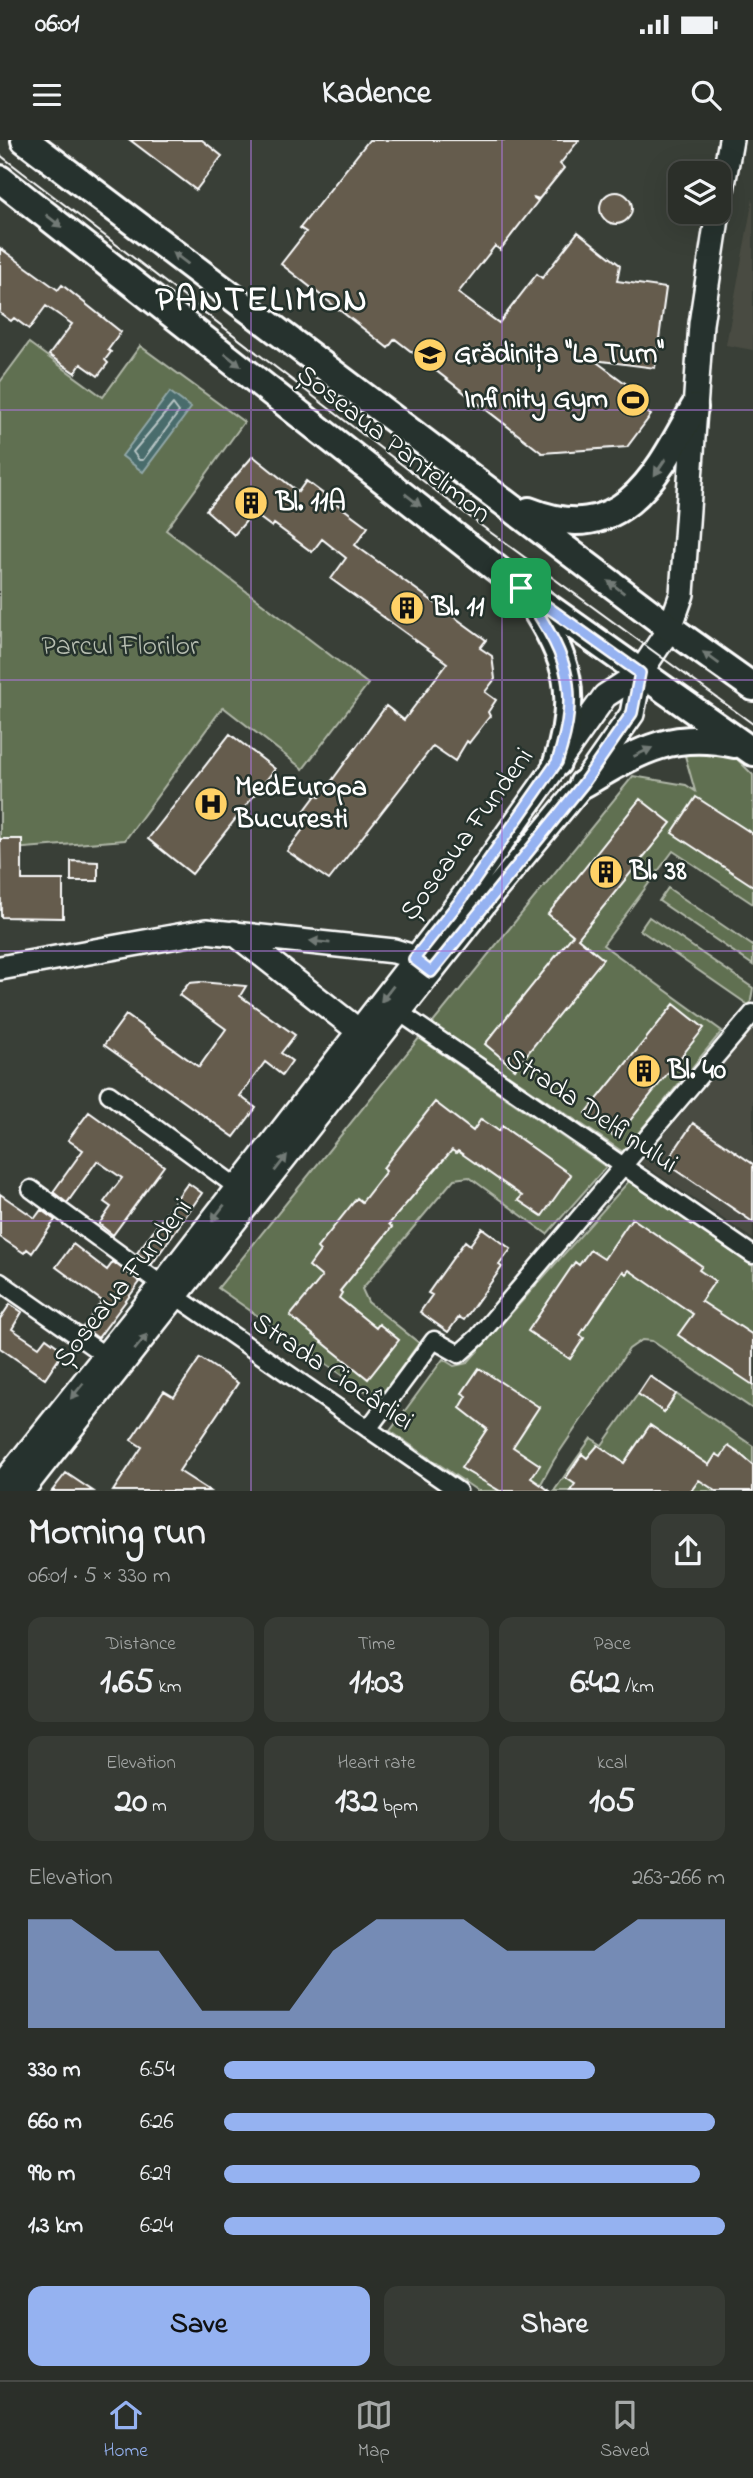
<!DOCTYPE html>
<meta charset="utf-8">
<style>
:root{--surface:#2b2f29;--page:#373b35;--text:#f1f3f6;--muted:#a6a9a8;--line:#474a46;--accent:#95b2f1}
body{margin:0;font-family:"Indie Flower",sans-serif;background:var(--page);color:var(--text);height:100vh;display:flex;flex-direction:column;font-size:26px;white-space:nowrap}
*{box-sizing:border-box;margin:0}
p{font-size:23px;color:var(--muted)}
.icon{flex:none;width:38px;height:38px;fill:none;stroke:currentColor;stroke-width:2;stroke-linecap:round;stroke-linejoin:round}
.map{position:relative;height:1351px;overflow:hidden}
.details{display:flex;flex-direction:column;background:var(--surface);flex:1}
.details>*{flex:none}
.controls{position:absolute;left:668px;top:21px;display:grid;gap:14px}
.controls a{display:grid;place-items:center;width:63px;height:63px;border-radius:14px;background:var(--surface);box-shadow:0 7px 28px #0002,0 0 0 2px var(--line);font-size:35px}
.pin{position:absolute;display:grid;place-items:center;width:60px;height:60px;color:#fff;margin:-30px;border-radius:14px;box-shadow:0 4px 10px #0006}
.round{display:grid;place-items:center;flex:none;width:74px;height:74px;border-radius:14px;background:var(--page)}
.overview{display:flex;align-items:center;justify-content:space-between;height:119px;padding:0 28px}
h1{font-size:38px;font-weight:700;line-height:52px}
.figures{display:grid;grid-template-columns:repeat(3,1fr);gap:10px;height:119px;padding:7px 28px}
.figures div{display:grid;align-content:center;border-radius:14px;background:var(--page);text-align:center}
.figures b{font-size:35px;font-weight:700}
.figures small{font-size:19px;font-weight:400}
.figures p{font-size:19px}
.chart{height:196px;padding:14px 28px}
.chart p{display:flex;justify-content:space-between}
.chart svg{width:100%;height:126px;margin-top:7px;fill:var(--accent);opacity:.7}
.button{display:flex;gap:14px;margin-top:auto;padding:14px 28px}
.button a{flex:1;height:80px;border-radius:14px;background:var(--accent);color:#111;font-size:28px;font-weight:700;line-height:80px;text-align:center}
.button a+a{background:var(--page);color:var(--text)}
ul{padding:0 28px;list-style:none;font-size:23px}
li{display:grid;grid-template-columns:112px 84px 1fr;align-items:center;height:52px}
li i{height:18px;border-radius:9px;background:var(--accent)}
.status{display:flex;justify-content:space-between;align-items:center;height:49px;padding:0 35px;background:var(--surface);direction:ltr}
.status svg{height:19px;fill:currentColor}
header{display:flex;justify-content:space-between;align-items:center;height:91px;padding:0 28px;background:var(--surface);font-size:32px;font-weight:700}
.tab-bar{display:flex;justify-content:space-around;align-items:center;height:98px;border-top:2px solid var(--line);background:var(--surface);font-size:19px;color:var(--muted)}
.tab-bar a{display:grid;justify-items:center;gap:4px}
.tab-bar .selected{color:var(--accent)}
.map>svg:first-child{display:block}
.built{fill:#4a4c42}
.green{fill:#606f51;stroke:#b0b7a8;stroke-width:2}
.water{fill:#486c6c;stroke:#91a7a7;stroke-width:2}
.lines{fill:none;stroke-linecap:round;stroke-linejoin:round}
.shore{stroke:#b6c4c4;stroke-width:2}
.building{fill:#655c4e;stroke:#fff;stroke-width:2}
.street-casing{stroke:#fff;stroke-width:21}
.secondary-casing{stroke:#fff;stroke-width:28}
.primary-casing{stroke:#fff;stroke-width:32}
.street{stroke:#26332d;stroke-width:16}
.secondary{stroke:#26332d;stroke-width:23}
.primary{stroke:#26332d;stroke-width:26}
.tram{stroke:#fff;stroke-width:2}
.oneway{fill:#727a76}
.route-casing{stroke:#fff;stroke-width:14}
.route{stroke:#95b2f1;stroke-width:9}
.grid{fill:none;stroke:#a976d5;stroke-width:2;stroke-opacity:0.55}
.labels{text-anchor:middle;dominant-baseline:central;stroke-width:5;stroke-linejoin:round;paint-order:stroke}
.poi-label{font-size:28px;font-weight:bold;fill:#fff;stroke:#26332d;text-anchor:start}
.street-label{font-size:28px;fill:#fff;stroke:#26332d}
.park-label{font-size:28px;fill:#b7beb1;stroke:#26332d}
.district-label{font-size:35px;font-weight:bold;letter-spacing:2px;fill:#fff;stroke:#26332d}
</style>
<div class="status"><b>06:01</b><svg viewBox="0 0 49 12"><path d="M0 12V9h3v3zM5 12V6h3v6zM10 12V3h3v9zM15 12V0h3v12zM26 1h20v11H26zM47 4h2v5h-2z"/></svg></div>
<header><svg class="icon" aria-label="menu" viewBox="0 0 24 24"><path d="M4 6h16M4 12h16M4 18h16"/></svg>Kadence<svg class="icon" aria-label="search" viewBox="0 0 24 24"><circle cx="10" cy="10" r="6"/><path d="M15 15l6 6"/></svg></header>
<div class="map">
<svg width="753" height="1351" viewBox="0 0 753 1351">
<rect width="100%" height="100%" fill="#393f37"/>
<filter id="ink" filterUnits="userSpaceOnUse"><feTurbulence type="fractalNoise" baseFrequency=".0143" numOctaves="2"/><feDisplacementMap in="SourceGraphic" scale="14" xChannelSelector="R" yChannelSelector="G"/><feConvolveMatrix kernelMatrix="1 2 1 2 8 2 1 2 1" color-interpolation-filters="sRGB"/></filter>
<g filter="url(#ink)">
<path class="built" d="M 753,58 L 753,210 L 726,205 Z
M 753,888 L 753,1099 L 641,1023 Z"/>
<path class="green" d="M 29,203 L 103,257 L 140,206 L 244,282 L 166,390 L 368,544 L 303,629 L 223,567 L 125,700 L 0,710 L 0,242 Z
M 695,608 L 734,616 L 753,635 L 753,764 L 673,711 L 603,805 L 722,891 L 623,1012 L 432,884 L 633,636 L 686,645 L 695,651 L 684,612 Z
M 668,748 L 753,806 L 753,825 L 659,761 Z
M 649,777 L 753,848 L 750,866 L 640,790 Z
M 419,898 L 606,1027 L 547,1094 L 469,1037 L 454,1039 L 362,1149 L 368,1162 L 419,1203 L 378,1260 L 218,1148 Z
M 629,1041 L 753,1126 L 753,1269 L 652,1201 L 642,1200 L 629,1209 L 554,1320 L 537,1351 L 478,1351 L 390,1291 L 443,1219 L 454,1226 L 467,1223 Z
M 638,1254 L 664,1272 L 676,1254 L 753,1306 L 753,1351 L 554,1351 L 591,1298 L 602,1305 Z"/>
<path class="water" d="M 170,252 L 191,268 L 143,332 L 122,316 Z"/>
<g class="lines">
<path class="shore" d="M 173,264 L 179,272 L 143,320 L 139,320 L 133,312 Z"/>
</g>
<path class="building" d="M 130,0 L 202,0 L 222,16 L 196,50 Z
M 369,0 L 579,0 L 560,24 L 564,28 L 539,59 L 533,57 L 538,61 L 500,110 L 495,106 L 458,153 L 499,183 L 537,134 L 542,138 L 578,92 L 620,125 L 617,141 L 666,148 L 655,228 L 594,220 L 648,260 L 641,268 L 651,275 L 627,307 L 542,313 L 395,199 L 388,208 L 281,124 L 306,92 L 300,88 Z
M600 68a16 16 0 1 1 32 0a16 16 0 1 1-32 0Z
M 0,108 L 58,150 L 62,145 L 121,192 L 108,210 L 111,212 L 105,220 L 108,223 L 98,236 L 81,224 L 75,233 L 49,215 L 72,184 L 46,166 L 29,189 L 14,178 L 11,181 L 0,173 Z
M 253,316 L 298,352 L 306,341 L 368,387 L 355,405 L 486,500 L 480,508 L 492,516 L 495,539 L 485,552 L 496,560 L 488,572 L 490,576 L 469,603 L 467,601 L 455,621 L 433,606 L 329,740 L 287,711 L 304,688 L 296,682 L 317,654 L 320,657 L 386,566 L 404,580 L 447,523 L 331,439 L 346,418 L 322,399 L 312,412 L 274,384 L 272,387 L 253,373 L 234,395 L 206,370 Z
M 230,594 L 275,629 L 192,734 L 148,699 Z
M 696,657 L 753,694 L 753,746 L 672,693 Z
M 640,659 L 671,683 L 578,798 L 603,819 L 515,929 L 485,904 L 573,795 L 548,774 Z
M 0,699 L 22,699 L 22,740 L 63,740 L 63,778 L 1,777 Z
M 71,721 L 98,722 L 98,741 L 71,741 Z
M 200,842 L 246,846 L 240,856 L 295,895 L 281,913 L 292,921 L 282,935 L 265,922 L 240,956 L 256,968 L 234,997 L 104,905 L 126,875 L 199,927 L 226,889 L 179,855 L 189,843 Z
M 674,864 L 704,888 L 616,998 L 586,973 Z
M 435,962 L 473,991 L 481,979 L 499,991 L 502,986 L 571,1035 L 542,1076 L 518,1060 L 522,1056 L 458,1011 L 456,1013 L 452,1010 L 389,1084 L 392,1087 L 340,1151 L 342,1153 L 339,1158 L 376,1188 L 379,1184 L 399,1200 L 368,1239 L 290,1176 L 322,1137 L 309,1126 L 320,1111 L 317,1108 L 357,1058 L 362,1062 L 386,1031 L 383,1028 Z
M 89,972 L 164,1026 L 113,1095 L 99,1084 L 111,1067 L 104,1062 L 122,1038 L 97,1021 L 67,1063 L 53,1052 L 83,1010 L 68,1000 Z
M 693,983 L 753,1024 L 753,1082 L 666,1023 Z
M 188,1043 L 202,1053 L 152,1124 L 137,1113 Z
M 0,1054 L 35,1078 L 41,1070 L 55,1080 L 32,1113 L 27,1109 L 24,1113 L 0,1097 Z
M 632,1078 L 702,1126 L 699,1130 L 715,1141 L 701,1161 L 753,1195 L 753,1245 L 678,1195 L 693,1174 L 629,1130 L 626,1134 L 623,1131 L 580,1195 L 584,1198 L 570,1219 L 528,1191 L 575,1122 L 579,1125 L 590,1110 L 604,1119 Z
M 482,1088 L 511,1109 L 499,1125 L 502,1127 L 464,1180 L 459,1177 L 448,1192 L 420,1172 L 432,1155 L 428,1153 L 465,1101 L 470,1105 Z
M 73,1104 L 107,1130 L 113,1122 L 140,1142 L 98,1198 L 83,1187 L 102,1161 L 56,1127 Z
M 10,1164 L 22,1172 L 12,1189 L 39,1207 L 46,1198 L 64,1211 L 45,1239 L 0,1208 L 0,1179 Z
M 200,1218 L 238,1243 L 179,1331 L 210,1351 L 113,1351 L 142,1307 L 131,1300 L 164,1251 L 174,1257 Z
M 479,1228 L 539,1267 L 513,1307 L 540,1325 L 531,1338 L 550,1351 L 500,1351 L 461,1328 L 487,1289 L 460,1268 L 467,1256 L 462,1253 Z
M 650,1236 L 676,1254 L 664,1272 L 638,1254 Z
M 650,1285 L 709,1325 L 716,1314 L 721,1317 L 728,1306 L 740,1314 L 753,1325 L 753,1351 L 716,1351 L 699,1340 L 691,1351 L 570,1351 L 575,1344 L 566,1338 L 582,1314 L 587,1318 L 598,1305 L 624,1323 Z
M 66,1333 L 93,1351 L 52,1351 Z"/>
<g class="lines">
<g class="street-casing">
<path id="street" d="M 399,872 L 753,1115
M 109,954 L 238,1048
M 31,1049 L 162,1145
M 0,1142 L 113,1221
M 177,1157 L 458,1351
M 368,1289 L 434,1200 L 459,1214 L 478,1197 L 753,873"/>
</g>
<g class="secondary-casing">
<path id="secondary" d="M 719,67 L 731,0
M 234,793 L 369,899
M 0,828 L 206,791 L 394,811 L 407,815 L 426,828
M 0,1347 L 162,1145 L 460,761 L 605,556 L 640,533
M 22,1351 L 493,753 L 583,644 L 632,574 L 640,533 L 670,488 L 682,454 L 701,184 L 718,72"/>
</g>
<g class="primary-casing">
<path id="primary" d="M 25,0 L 670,488 L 753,547
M 0,39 L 521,448 L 753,612
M 529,371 C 621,408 656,337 694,268
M 530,461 C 569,519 579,555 557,623
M 583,644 C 638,612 670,590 735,604"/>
</g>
<use href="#street" class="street"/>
<use href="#secondary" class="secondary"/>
<use href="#primary" class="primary"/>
<path class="tram" d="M 0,15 L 479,384 L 753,584"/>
</g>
<defs><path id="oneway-solid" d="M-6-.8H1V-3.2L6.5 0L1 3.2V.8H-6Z" transform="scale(1.75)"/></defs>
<g class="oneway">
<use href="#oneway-solid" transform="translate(54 81) rotate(38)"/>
<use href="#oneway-solid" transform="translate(180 118) rotate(-143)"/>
<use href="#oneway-solid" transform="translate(233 220) rotate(38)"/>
<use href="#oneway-solid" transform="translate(660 327) rotate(124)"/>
<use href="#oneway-solid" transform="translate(413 360) rotate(38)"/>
<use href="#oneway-solid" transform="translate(616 447) rotate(-143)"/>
<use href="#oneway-solid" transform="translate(711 518) rotate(-144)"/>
<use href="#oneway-solid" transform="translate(643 612) rotate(-25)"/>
<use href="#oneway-solid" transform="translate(320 802) rotate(-174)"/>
<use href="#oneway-solid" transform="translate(387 854) rotate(128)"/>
<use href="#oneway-solid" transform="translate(281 1023) rotate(-52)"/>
<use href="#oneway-solid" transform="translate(218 1073) rotate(128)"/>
<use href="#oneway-solid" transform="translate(141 1202) rotate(-51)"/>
<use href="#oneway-solid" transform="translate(77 1251) rotate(129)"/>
</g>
</g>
<g class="lines" filter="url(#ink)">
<g class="route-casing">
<path id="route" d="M 521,448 L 640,533 L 632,573 L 583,644 L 431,832 L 414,819 L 460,761 L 557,622 C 583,544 565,513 521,448 Z"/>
</g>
<use href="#route" class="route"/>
</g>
<path class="grid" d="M 251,0 L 251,1351M 502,0 L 502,1351M 0,270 L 753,270M 0,540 L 753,540M 0,811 L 753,811M 0,1081 L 753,1081"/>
<defs>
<g id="school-disc" transform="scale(1.75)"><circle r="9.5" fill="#ffd166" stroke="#26332d"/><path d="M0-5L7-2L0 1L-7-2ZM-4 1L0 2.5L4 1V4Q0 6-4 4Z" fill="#111"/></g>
<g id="stadium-disc" transform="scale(1.75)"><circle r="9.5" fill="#ffd166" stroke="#26332d"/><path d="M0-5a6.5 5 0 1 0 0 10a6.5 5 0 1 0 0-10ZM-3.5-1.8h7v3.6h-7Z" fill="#111"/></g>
<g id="building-disc" transform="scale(1.75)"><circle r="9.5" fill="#ffd166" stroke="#26332d"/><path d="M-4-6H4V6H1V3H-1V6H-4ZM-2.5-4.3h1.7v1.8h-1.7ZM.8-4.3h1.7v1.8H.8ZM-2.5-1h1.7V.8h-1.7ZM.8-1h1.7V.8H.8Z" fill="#111"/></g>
<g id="hospital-disc" transform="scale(1.75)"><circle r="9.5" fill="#ffd166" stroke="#26332d"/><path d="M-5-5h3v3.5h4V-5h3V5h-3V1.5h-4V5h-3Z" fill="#111"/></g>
</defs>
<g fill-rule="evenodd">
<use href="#school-disc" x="430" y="215"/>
<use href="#stadium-disc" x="633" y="260"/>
<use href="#building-disc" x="251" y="363"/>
<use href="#building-disc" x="407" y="468"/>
<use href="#hospital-disc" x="211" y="664"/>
<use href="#building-disc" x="606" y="732"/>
<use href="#building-disc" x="644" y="931"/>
</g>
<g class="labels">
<g class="poi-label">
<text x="454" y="215">Grădinița "La Turn"</text>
<text x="608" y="260" text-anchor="end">Infinity Gym</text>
<text x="276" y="363">Bl. 11A</text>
<text x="432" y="468">Bl. 11</text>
<text x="235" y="648">MedEuropa<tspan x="235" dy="32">Bucuresti</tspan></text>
<text x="630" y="732">Bl. 38</text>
<text x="668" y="931">Bl. 40</text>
</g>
<g class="street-label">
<text transform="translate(393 305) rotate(38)">Șoseaua Pantelimon</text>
<text transform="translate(468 695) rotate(-54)">Șoseaua Fundeni</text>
<text transform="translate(591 972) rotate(34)">Strada Delfinului</text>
<text transform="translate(124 1144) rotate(-52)">Șoseaua Fundeni</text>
<text transform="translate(332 1233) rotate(34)">Strada Ciocârliei</text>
</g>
<g class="park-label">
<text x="120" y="507">Parcul Florilor</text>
</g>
<g class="district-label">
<text x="262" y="161">PANTELIMON</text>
</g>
</g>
</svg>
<div class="controls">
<a><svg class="icon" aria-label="layers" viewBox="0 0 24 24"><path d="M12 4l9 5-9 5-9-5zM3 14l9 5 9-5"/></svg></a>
</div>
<div class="pin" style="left:521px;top:448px;background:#1e9e55"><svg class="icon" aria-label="arrive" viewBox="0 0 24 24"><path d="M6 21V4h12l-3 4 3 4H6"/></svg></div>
</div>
<section class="details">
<div class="overview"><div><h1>Morning run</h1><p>06:01 · 5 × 330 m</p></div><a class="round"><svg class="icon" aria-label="share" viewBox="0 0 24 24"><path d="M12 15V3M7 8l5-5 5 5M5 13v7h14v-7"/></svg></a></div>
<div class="figures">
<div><p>Distance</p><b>1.65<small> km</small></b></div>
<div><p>Time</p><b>11:03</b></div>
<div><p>Pace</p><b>6:42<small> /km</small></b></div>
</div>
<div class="figures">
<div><p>Elevation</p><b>20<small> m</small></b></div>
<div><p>Heart rate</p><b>132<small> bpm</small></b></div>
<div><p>kcal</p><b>105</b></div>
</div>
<div class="chart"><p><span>Elevation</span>263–266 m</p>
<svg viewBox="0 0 160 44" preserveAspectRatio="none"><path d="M0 44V6L10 6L20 17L30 17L40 38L50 38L60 38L70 17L80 6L90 6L100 6L110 17L120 17L130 17L140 6L150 6L160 6V44z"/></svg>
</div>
<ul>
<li><b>330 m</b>6:54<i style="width:74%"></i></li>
<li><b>660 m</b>6:26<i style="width:98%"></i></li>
<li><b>990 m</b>6:29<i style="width:95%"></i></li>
<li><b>1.3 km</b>6:24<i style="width:100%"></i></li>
</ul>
<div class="button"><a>Save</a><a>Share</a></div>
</section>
<nav class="tab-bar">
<a class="selected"><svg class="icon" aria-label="home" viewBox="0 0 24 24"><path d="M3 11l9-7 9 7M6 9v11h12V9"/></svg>Home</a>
<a><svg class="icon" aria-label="map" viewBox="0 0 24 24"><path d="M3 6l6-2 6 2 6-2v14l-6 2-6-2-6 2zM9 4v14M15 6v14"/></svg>Map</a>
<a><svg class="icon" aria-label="saved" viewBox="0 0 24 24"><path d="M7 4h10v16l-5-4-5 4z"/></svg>Saved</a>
</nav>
